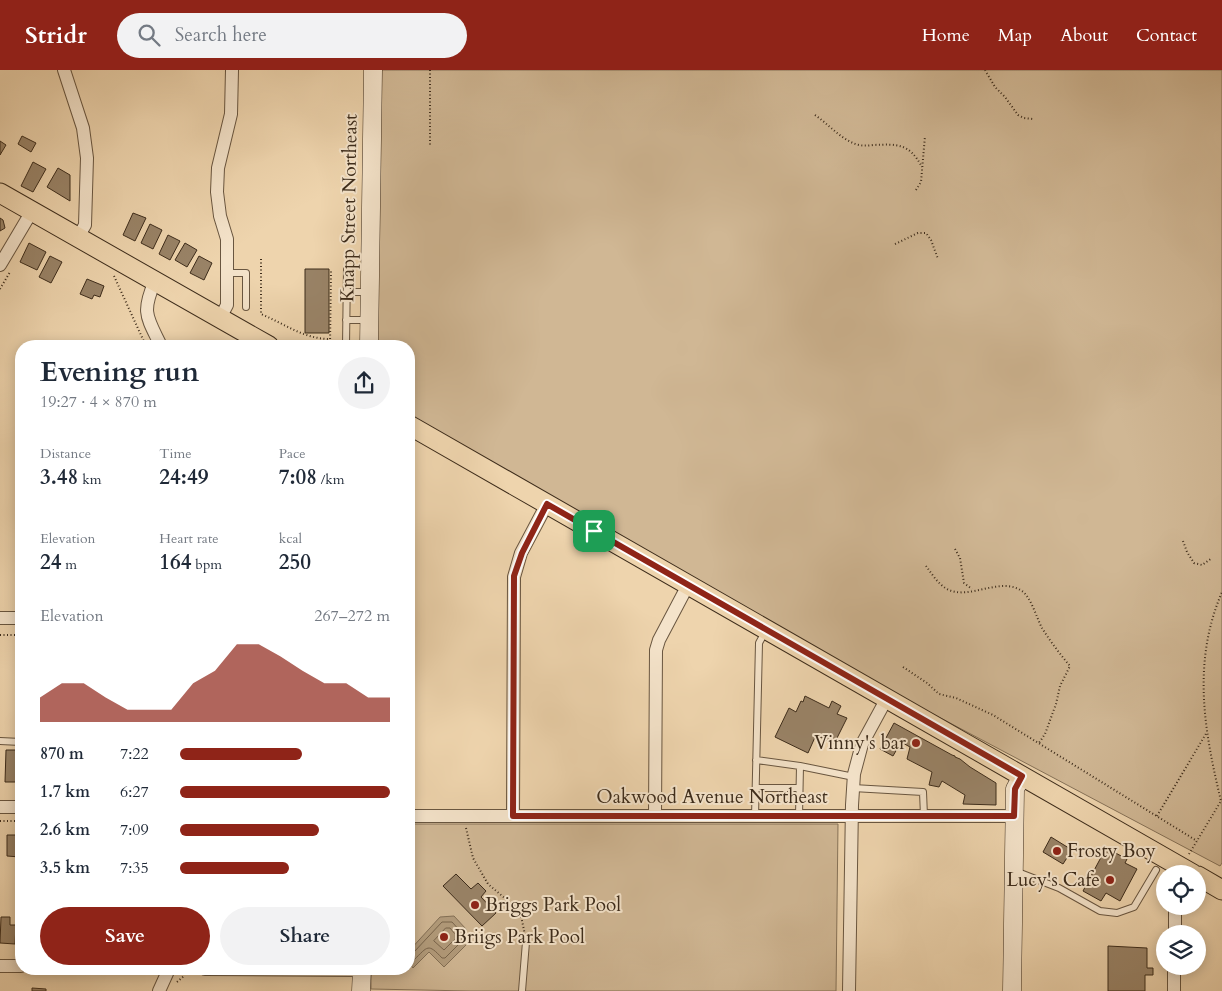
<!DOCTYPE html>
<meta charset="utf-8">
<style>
:root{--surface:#fff;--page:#f2f2f3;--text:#1f2937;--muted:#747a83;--accent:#8f2418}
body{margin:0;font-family:Cardo,serif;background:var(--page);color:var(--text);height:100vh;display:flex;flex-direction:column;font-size:19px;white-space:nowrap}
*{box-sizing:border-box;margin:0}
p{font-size:16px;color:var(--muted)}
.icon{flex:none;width:28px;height:28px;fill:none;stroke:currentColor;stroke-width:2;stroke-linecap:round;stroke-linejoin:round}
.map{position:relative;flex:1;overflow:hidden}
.details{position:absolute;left:15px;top:270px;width:400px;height:635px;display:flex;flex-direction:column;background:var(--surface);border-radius:20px;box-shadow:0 2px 12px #0003}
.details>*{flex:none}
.fabs{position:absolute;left:1156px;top:795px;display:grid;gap:10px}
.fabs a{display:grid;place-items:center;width:50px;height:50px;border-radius:50%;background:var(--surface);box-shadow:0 2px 12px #0003;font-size:25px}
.pin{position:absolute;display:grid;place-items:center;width:42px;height:42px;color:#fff;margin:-21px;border-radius:10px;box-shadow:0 2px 8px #0006}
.round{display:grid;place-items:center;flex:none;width:52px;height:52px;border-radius:26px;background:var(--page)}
.overview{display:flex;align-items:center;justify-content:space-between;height:85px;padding:0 25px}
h1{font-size:28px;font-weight:600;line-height:38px}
.stats{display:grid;grid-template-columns:repeat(3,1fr);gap:8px;height:85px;padding:5px 25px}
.stats div{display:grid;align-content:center}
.stats b{font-size:21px;font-weight:600}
.stats small{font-size:14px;font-weight:400}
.stats p{font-size:14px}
.chart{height:140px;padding:10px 25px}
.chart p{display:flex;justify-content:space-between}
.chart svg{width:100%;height:90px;margin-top:5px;fill:var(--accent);opacity:.7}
.primary-button{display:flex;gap:10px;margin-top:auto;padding:10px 25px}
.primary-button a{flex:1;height:58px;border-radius:30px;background:var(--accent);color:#fff;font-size:20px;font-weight:600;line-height:58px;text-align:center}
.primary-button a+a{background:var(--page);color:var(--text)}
ul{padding:0 25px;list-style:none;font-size:16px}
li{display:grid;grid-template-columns:80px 60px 1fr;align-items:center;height:38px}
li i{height:12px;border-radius:6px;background:var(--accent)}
header{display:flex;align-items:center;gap:30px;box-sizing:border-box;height:70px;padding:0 25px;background:var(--accent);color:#fff}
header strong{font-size:24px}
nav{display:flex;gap:28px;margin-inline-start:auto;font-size:18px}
.search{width:350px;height:45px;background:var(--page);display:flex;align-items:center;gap:12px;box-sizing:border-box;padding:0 18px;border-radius:28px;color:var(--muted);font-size:19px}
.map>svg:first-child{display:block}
.green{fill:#d0b794;stroke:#867258}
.water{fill:#b29b7b;stroke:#836f55}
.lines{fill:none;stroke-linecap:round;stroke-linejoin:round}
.shore{stroke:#78644b;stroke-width:1}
.building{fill:#998367;stroke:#3d2c1b}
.lane-casing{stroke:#695640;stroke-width:8}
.street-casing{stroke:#695640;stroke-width:14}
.secondary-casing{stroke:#3d2c1b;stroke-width:19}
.primary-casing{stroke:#3d2c1b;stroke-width:21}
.path{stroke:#3d2c1b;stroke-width:2;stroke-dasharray:1 2.5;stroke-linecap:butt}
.lane{stroke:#f4e3ca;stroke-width:6}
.street{stroke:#f4e3ca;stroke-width:12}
.secondary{stroke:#f4e3ca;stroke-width:18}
.primary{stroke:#eed4ad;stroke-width:19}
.route-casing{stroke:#fff;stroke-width:10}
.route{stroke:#8f2418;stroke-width:6}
.poi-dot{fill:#8f2418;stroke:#f4e3ca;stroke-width:2}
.labels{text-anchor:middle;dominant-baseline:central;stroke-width:4;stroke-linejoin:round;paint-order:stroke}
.street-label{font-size:19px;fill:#3d2c1b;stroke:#f4e3ca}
.poi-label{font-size:19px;fill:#3d2c1b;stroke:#f4e3ca;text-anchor:start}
</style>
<header>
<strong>Stridr</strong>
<div class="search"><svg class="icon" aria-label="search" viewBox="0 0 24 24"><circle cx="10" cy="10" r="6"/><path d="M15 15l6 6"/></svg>Search here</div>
<nav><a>Home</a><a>Map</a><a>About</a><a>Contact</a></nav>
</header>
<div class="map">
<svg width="1222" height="921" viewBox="0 0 1222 921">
<rect width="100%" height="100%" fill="#eed4ad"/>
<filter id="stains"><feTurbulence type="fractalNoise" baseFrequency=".004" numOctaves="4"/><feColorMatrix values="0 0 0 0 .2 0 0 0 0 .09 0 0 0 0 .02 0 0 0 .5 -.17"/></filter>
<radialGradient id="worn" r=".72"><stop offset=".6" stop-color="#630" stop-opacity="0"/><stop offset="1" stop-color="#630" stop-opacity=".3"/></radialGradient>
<path class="green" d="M 379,0 L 1222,0 L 1222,793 L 1220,796 L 797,572 L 409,345 L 409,276 L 375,276 Z
M 409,754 L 838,754 L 836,921 L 470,921 L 371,919 L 371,899 L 409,899 Z"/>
<path class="water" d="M 454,846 L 466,859 L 467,874 L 444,897 L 429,882 L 413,898 L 409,893 L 409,881 L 440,847 Z"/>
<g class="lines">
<path class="shore" d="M 446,858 L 450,858 L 455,864 L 455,869 L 444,880 L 434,871 Z
M 409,884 L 414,882 L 442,852 L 452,852 L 461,862 L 461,872 L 445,888 L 442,888 C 428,873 428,876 414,890 L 409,890"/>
</g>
<path class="building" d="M 22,66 L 36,73 L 31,82 L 18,74 Z
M 0,71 L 6,75 L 0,85 Z
M 33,92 L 46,99 L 33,122 L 21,116 Z
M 58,98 L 70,105 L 70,131 L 47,117 Z
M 133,143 L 146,148 L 135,171 L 123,165 Z
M 0,148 L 3,150 L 5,158 L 0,161 Z
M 150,154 L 162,160 L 153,179 L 141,173 Z
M 168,165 L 180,171 L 170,190 L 159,184 Z
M 29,173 L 46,182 L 37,200 L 20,192 Z
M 185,173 L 197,180 L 187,197 L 175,190 Z
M 50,186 L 62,192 L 51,213 L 39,207 Z
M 199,186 L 212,193 L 204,210 L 190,203 Z
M 305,199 L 329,199 L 329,263 L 305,263 Z
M 87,209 L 104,216 L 100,227 L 94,225 L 92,229 L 80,224 Z
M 805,626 L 829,638 L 832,631 L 841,636 L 837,644 L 847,648 L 834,674 L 816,665 L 808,683 L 775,667 L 789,638 L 796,642 L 801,631 L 803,632 Z
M 894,653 L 952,685 L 955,686 L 955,687 L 960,689 L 970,697 L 996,713 L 996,735 L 963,734 L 965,725 L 942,711 L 939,717 L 929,715 L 932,702 L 907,689 L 910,677 L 901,672 L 893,686 L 880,679 Z
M 6,680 L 21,680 L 21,712 L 5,712 Z
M 7,765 L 21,765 L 20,787 L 7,786 Z
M 1051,767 L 1072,780 L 1063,794 L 1043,782 Z
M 1106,778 L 1127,789 L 1125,793 L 1137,799 L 1120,831 L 1106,823 L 1101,831 L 1083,821 Z
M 456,804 L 471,819 L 478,813 L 486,821 L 481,827 L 496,843 L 482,856 L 443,816 Z
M 1,847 L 10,847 L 10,855 L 16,855 L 15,874 L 0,873 Z
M 1108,876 L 1147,878 L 1147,898 L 1153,898 L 1153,905 L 1145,905 L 1145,921 L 1108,921 Z
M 32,918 L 46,919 L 46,921 L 32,921 Z"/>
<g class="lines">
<g class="lane-casing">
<path id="lane" d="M 228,203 L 246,203 L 246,237
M 347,222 L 368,222
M 346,250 L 368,250
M 346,276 L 347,199
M 0,671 L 21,672
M 756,690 L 800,696 L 854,707
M 756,718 L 799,718
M 853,718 L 923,722 L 924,746
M 799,746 L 800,696
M 755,747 L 759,573 L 765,562
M 1015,801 L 1059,818 L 1100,841 L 1117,843 L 1134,837 L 1156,800
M 522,921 L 526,872"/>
</g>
<g class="street-casing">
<path id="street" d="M 64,0 L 83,58 L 87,88 L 85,155 L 78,167
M 0,195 L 32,141
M 155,211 C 141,243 147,247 161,276
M 220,248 L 227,235 L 227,169 L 220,146 L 217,122 L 218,98 L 231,44 L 232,0
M 0,548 L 21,548
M 0,737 L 21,737
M 409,746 L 1014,746
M 513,746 L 514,507 L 521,483 L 547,434
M 655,746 L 656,580 L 659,570 L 688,515
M 1175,864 L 1175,836
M 0,896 L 21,896
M 205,899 L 362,900
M 159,921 L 169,899
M 849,921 L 852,735 L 854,704 L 862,674 L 887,628
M 1174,921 L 1174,896"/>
</g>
<g class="secondary-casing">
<path id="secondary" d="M 369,276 L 373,0
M 361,921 L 362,899
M 1012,921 L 1015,719 L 1022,706"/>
</g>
<g class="primary-casing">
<path id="primary" d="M 0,123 L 269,276
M 409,355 L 1193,804
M 1198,806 L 1222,820"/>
</g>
<path class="path" d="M 430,0 L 430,75
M 985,0 L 995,17 L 1005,27 L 1018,45 L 1024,48 L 1033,49
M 815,45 C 828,54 839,67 853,73 C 859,76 866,76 873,75 C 898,74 909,73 922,97
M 916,120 L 921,112 L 925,66
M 895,174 L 918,163 L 926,163 L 931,170 L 938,189
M 261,189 L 261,244 C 285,254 304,269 330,269
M 114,206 L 146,276
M 0,219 L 10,202
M 330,276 L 331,200
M 1183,471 L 1187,482 L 1194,493 L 1202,495 L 1212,488
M 955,479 L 960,488 L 964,513 L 972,519
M 926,496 C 932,504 938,514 947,519 C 969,531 1000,506 1022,521 C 1031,527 1037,549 1042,558 C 1050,571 1060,584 1070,596 L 1060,616 L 1056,634 L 1045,664 L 1039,673
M 0,565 L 21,565
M 903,597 L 927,613 L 939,624 L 956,628 L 993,645 L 1197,771
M 1157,746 L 1207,662
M 0,751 L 21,751
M 466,758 L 473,788 L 488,814 L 520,841 L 525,865
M 1189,784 L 1221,731 C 1204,660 1192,592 1222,522
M 177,912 L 184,906 L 185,899"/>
<use href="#lane" class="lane"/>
<use href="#street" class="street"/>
<use href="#secondary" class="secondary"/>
<use href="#primary" class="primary"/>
</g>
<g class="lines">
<g class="route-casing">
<path id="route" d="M 547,434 L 1022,706 L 1015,719 L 1014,746 L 513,746 L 514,506 L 522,483 Z"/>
</g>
<use href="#route" class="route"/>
</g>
<g class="poi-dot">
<circle cx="916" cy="673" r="5"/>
<circle cx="1057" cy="781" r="5"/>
<circle cx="1110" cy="810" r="5"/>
<circle cx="475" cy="835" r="5"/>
<circle cx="444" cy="867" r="5"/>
</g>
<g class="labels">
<g class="street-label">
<text transform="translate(349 138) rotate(-89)">Knapp Street Northeast</text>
<text x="712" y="727">Oakwood Avenue Northeast</text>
</g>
<g class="poi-label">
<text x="906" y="673" text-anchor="end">Vinny's bar</text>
<text x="1067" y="781">Frosty Boy</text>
<text x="1100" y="810" text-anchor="end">Lucy's Cafe</text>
<text x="485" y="835">Briggs Park Pool</text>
<text x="454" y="867">Briigs Park Pool</text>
</g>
</g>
<rect width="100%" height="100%" filter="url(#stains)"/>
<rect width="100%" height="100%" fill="url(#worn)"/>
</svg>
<div class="fabs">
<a><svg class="icon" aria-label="locate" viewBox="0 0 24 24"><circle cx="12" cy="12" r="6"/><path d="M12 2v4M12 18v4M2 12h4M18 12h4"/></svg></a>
<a><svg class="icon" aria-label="layers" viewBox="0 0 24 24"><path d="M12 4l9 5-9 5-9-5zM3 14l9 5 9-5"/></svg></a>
</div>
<div class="pin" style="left:594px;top:461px;background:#1e9e55"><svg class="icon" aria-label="arrive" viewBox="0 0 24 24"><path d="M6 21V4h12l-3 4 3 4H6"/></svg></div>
<section class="details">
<div class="overview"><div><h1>Evening run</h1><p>19:27 · 4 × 870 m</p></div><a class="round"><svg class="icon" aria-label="share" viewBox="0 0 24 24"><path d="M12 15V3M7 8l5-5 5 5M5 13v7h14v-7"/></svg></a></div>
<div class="stats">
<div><p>Distance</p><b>3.48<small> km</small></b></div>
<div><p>Time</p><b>24:49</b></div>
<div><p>Pace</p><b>7:08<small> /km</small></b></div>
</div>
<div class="stats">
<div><p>Elevation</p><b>24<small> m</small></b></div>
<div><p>Heart rate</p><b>164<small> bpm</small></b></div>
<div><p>kcal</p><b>250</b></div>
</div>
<div class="chart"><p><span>Elevation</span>267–272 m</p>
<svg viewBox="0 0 160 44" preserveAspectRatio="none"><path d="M0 44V32L10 25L20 25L30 32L40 38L50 38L60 38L70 25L80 19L90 6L100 6L110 12L120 19L130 25L140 25L150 32L160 32V44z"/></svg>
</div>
<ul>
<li><b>870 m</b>7:22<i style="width:58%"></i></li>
<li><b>1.7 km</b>6:27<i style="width:100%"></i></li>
<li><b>2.6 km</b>7:09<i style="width:66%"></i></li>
<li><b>3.5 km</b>7:35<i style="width:52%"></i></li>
</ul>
<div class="primary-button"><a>Save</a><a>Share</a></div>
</section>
</div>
